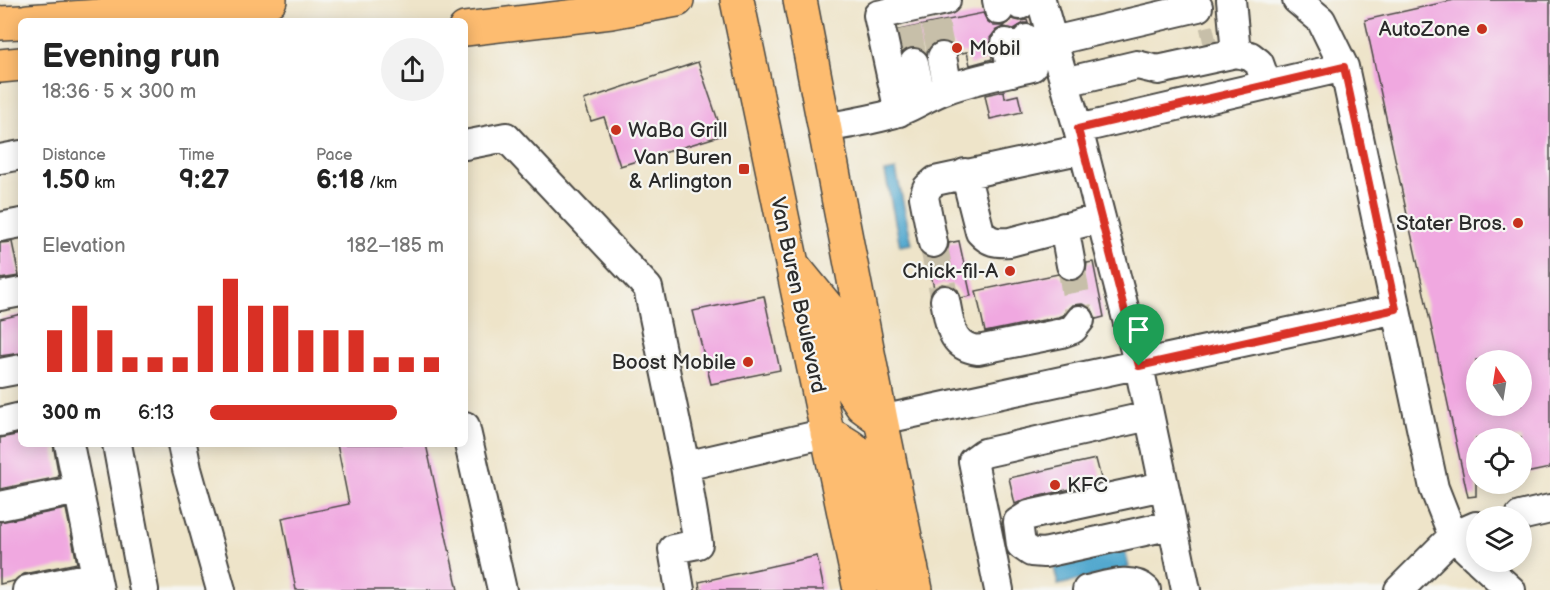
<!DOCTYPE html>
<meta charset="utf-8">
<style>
:root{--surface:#fff;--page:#f2f2f2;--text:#222;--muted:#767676;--accent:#d93025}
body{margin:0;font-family:"Balsamiq Sans",sans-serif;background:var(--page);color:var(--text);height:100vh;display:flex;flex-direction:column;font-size:22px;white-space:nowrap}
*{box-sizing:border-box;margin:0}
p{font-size:20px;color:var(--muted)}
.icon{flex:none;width:33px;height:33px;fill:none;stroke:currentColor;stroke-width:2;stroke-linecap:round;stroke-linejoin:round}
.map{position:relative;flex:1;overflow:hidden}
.side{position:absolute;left:18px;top:18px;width:450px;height:429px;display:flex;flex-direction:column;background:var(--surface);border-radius:9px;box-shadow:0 3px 15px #0003}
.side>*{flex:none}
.needle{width:39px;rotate:348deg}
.fabs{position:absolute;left:1466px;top:350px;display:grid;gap:12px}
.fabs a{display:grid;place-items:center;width:66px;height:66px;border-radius:50%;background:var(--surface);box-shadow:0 3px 15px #0003;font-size:30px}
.pin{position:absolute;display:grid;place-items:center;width:51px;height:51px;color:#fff;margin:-62px -26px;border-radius:50% 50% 50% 0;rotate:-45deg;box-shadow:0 0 6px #0007}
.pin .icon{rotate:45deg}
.round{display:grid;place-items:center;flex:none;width:63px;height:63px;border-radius:32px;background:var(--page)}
.headline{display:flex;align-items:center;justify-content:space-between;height:102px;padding:0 24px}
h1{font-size:33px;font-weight:700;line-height:45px}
.figures{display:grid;grid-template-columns:repeat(3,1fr);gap:9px;height:102px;padding:6px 24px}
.figures div{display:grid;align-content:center}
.figures b{font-size:26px;font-weight:700}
.figures small{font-size:16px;font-weight:400}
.figures p{font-size:16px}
.chart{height:168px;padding:12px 24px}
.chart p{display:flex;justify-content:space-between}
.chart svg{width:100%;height:108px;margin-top:6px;stroke:var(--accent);stroke-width:6}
ul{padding:0 24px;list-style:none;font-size:20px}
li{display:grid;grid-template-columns:96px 72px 1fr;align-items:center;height:45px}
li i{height:15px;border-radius:8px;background:var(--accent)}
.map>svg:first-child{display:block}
.water{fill:#53a9cf;stroke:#3f6a7d;stroke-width:1.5}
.building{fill:#f0a8e0;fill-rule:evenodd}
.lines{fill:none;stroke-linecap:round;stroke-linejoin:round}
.minor-tunnel{stroke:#c7bfa9;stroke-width:28;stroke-dasharray:28 14;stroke-linecap:butt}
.minor-casing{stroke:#484743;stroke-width:32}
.major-casing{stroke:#484743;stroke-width:36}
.minor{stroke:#fff;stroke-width:28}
.major{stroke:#fdbc6f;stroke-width:33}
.route-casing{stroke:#fff;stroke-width:12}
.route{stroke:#d93025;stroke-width:8}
.poi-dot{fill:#c8321e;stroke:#f6f6f2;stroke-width:2}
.labels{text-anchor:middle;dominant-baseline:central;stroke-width:4.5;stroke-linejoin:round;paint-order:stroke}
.poi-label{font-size:21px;fill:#2b2b2b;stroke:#f6f6f2;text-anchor:end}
.street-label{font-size:21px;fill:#2b2b2b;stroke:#f6f6f2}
</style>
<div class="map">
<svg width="1550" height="590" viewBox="0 0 1550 590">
<rect width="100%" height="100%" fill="#f6f6f2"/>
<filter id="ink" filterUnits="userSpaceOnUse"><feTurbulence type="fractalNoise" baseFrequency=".0167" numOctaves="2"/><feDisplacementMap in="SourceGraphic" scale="12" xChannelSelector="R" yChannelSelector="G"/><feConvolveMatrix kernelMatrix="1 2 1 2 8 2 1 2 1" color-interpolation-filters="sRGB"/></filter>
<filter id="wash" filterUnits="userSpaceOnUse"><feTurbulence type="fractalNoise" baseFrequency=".008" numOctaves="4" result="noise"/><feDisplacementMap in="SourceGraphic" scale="24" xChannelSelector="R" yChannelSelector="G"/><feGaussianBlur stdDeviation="1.35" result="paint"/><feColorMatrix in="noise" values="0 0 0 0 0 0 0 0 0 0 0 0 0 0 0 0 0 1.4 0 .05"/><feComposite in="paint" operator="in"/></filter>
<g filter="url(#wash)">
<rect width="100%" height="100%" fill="#eee4c9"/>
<path class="water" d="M 896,170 L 912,244 L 900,246 L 885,172 Z
M 1125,550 L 1129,568 L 1058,585 L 1054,567 Z"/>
<g id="blocks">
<path class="building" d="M 1454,0 L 1550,0 L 1550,468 L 1521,474 L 1521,438 L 1476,438 L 1476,496 L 1468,497 L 1365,20 ZM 1476,360 L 1521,360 L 1521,405 L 1476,405 Z
M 983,13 L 987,21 L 994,26 L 1003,26 L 1012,19 L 1020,21 L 1027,20 L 1028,23 L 1024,23 L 1014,29 L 1003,27 L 996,30 L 990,38 L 992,59 L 970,65 L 967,52 L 958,54 L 954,46 L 947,41 L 938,41 L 932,44 L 926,52 L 920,48 L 911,47 L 903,51 L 898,30 Z
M 698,62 L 723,135 L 620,166 L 604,117 L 591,121 L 584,100 Z
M 1004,91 L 1005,98 L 1018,95 L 1022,112 L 990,119 L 985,95 Z
M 959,241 L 971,296 L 961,298 L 958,290 L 951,285 L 942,284 L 934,288 L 927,258 L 936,259 L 943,256 L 948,249 L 949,243 Z
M 12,242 L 19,276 L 0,279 L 0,243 Z
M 1093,262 L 1104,317 L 1096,319 L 1091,307 L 1082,304 L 1073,305 L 1063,315 L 1058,317 L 985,332 L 976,291 L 1058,274 L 1065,280 L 1075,281 L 1082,277 L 1086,271 L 1087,263 Z
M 764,296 L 780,370 L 711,384 L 693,311 Z
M 21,314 L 21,353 L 0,356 L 0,319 Z
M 21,434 L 21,444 L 53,444 L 59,477 L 0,489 L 0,438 Z
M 337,444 L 426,444 L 458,590 L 296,590 L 282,518 L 349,504 Z
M 1096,459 L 1102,482 L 1026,499 L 1015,504 L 1009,478 Z
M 66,509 L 77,563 L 24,574 L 14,581 L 0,584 L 0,522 Z
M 817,556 L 824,590 L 700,590 L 699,582 Z"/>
</g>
</g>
<g filter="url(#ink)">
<use href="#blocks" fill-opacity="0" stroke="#484743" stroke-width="1.5"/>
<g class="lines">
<path class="minor-tunnel" d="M 935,23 L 942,57
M 907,28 L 914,63
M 1203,42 L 1216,39
M 933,243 L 945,300
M 1071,265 L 1080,320"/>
<g class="minor-casing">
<path id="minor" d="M 997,0 L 999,10
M 1017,0 L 1020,5
M 1041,0 L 1078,129 L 1139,366 L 1186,590
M 1231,0 L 1236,53
M 1297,0 L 1321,20 L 1344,67 L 1434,488 L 1453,536 L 1399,590
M 1053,41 L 1198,7
M 1006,43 L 1012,72
M 942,57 L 948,88
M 914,63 L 922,100
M 1065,82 L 1137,65 L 1158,70 L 1236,53 L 1250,56 L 1259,63 L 1267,85
M 899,112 L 878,15 L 946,0
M 824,128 C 846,124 867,121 888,115 C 909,110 926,96 947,89 C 974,79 1004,74 1032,67 L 1027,39
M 1078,129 L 1344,67
M 465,145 L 506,137 L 648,288 L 685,466
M 0,159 L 21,155
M 965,173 L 980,232 C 989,242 996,243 1010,242 L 1101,218
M 0,227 L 21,223
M 1064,227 L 1071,265
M 933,243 L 924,197 L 927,188 L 935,181 L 1083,149
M 0,296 L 21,292
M 945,300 C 950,323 950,347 978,350 L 1062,333 L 1073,329 L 1080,320
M 0,373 L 21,369
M 881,420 L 1396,309
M 0,422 L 21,417
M 465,426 L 502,590
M 69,444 L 99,590
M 117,444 L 144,590
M 182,444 L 187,469 L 221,590
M 1163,486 L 1029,515 L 1018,522 L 1021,545 L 1031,552 L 1044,553 L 1172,525
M 0,506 L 78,490
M 1520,516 L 1550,509
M 1476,526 L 1453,536 L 1476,558
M 1479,561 L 1511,590
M 27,590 L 96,576
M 680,590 L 673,549 L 698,544 L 685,466 L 827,433
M 999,590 L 973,461 L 984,453 L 1149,416
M 1087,590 C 1106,586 1131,576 1146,590"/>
</g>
<g class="major-casing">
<path id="major" d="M 737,0 L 860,590
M 800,0 L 881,420 L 916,590
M 28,21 L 129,14 L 270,0
M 0,23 L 21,22
M 465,29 L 611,12 L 677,0
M 0,66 L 21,64
M 795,268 L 831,312 L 847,384 L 862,406 L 881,420
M 827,433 C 850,446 858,446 867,472 L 890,581 L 896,590"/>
</g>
<use href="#minor" class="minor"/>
<use href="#major" class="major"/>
</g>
</g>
<g class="lines" filter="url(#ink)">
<g class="route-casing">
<path id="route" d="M 1344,67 L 1396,309 L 1139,366 L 1078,129 Z"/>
</g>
<use href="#route" class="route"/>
</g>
<g class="poi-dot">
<circle cx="1482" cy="29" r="6"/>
<circle cx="957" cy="48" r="6"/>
<circle cx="616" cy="130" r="6"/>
<rect x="738" y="163" width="12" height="12" rx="3"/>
<circle cx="1518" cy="223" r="6"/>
<circle cx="1010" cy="271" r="6"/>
<circle cx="748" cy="362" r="6"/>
<circle cx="1055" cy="485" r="6"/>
</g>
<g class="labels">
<g class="poi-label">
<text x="1470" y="29">AutoZone</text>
<text x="969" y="48" text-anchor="start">Mobil</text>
<text x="628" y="130" text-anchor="start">WaBa Grill</text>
<text x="732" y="157">Van Buren<tspan x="732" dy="24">&amp; Arlington</tspan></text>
<text x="1506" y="223">Stater Bros.</text>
<text x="998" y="271">Chick-fil-A</text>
<text x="736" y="362">Boost Mobile</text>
<text x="1067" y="485" text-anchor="start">KFC</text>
</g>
<g class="street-label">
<text transform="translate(798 295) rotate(78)">Van Buren Boulevard</text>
</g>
</g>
</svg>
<div class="fabs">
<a><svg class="needle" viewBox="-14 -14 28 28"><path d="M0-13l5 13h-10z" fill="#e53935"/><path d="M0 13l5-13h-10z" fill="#767676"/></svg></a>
<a><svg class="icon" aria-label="locate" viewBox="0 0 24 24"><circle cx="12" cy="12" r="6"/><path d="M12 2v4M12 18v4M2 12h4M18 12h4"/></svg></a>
<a><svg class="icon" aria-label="layers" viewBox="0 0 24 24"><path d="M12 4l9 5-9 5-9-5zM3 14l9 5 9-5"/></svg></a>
</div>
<div class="pin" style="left:1139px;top:366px;background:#1e9e55"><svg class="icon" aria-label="arrive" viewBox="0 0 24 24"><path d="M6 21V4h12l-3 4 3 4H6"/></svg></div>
<section class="side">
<div class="headline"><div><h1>Evening run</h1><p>18:36 · 5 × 300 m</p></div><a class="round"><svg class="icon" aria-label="share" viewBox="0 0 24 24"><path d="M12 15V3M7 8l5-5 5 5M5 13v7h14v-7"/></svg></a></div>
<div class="figures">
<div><p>Distance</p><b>1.50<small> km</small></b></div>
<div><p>Time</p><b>9:27</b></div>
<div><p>Pace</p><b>6:18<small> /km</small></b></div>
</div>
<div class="chart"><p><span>Elevation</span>182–185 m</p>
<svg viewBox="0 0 160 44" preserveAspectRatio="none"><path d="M5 44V27M15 44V17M25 44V27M35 44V38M45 44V38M55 44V38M65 44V17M75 44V6M85 44V17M95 44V17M105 44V27M115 44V27M125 44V27M135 44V38M145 44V38M155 44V38"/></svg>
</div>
<ul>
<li><b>300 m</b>6:13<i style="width:80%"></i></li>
</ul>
</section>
</div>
